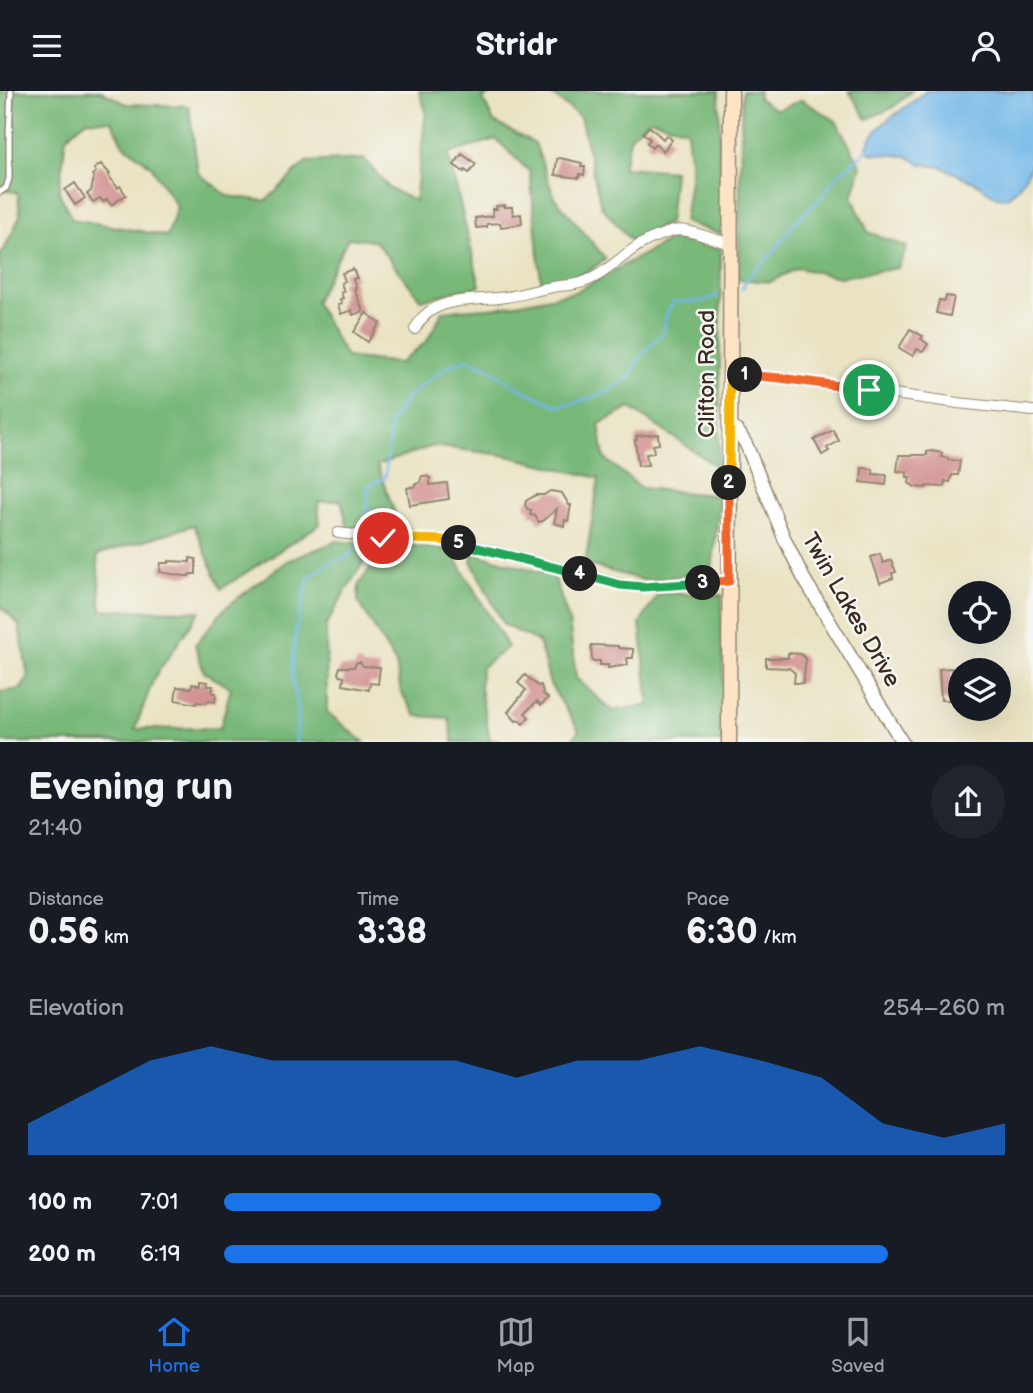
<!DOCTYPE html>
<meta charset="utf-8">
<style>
:root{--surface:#171b24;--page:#20242c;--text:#f1f3f6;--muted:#9ea1a6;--line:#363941;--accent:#1a73e8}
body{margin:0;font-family:"Balsamiq Sans",sans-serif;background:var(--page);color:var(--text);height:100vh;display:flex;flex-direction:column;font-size:26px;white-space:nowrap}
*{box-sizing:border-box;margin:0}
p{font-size:23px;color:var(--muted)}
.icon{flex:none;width:38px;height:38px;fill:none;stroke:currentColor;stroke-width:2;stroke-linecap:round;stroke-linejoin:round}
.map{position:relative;height:651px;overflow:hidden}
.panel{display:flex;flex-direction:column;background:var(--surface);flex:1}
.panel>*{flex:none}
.fabs{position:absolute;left:948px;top:490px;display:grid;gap:14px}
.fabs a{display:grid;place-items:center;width:63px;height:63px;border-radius:50%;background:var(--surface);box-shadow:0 7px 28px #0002;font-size:35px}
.pin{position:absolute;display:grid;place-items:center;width:60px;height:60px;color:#fff;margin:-30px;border:4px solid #fff;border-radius:50%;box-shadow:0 2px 7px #0007}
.km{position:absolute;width:35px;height:35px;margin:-18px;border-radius:50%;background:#222;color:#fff;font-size:19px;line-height:35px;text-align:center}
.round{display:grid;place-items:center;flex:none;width:74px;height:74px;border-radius:37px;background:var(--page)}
.overview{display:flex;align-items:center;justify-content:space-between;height:119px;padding:0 28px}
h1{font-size:38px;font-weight:600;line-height:52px}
.figures{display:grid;grid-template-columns:repeat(3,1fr);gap:10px;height:119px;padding:7px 28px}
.figures div{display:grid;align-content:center}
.figures b{font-size:35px;font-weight:600}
.figures small{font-size:19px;font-weight:400}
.figures p{font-size:19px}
.chart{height:196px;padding:14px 28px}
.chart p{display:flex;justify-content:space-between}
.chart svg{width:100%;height:126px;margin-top:7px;fill:var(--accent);opacity:.7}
ul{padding:0 28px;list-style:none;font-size:23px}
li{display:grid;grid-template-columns:112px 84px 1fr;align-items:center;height:52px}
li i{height:18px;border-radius:9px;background:var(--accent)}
header{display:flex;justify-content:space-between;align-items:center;height:91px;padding:0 28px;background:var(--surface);font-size:32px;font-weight:600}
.dock{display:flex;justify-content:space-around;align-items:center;height:98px;border-top:2px solid var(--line);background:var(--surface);font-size:19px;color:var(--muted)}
.dock a{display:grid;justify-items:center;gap:4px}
.dock .on{color:var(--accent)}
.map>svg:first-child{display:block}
.forest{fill:#78b879;stroke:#5a714c;stroke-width:2;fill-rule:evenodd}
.water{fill:#72b8e9;stroke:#567184;stroke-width:2}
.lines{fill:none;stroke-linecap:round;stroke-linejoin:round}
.stream{stroke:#72b8e9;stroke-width:2.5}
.building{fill:#d19291}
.service-casing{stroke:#928670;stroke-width:8}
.minor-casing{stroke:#928670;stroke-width:12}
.tertiary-casing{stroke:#928670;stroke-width:15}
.secondary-casing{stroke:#928670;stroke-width:17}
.service{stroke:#fff;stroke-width:5}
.minor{stroke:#fff;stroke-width:10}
.tertiary{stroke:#fff;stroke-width:12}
.secondary{stroke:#fee4c5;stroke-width:14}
.split-1-casing{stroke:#fff;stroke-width:14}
.split-2-casing{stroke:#fff;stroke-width:14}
.split-3-casing{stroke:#fff;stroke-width:14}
.split-4-casing{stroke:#fff;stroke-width:14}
.split-5-casing{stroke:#fff;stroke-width:14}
.split-6-casing{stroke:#fff;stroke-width:14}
.split-1{stroke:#f0652b;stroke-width:9}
.split-2{stroke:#f5b400;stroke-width:9}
.split-3{stroke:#f0652b;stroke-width:9}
.split-4{stroke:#22a559;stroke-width:9}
.split-5{stroke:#22a559;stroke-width:9}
.split-6{stroke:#f5b400;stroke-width:9}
.labels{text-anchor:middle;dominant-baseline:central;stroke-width:5;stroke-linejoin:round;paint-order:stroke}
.street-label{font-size:23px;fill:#3b2a1e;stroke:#f6f6f2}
</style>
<header><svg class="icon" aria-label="menu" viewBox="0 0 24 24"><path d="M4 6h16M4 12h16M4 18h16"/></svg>Stridr<svg class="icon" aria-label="person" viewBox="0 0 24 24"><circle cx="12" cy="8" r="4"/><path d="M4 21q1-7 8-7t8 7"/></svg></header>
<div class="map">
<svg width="1033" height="651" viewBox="0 0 1033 651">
<rect width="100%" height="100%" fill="#f6f6f2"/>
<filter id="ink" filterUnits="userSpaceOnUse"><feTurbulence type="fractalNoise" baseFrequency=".0143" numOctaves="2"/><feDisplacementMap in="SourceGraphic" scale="14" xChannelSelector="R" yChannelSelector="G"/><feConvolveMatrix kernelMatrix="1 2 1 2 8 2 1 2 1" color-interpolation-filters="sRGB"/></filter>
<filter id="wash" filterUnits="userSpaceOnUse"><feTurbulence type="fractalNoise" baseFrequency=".00686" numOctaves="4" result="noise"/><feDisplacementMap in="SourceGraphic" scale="28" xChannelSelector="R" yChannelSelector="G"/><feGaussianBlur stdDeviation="1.57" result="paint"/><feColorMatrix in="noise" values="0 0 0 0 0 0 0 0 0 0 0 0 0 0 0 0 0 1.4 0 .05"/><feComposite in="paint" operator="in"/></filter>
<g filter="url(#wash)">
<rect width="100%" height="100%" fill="#eae3c3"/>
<path class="forest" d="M 0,0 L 101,0 L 126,13 L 189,15 L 198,82 L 228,105 L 266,110 L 306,71 L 364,68 L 390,98 L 415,110 L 426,21 L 419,0 L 493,0 L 483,8 L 494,31 L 535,52 L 554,106 L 606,168 L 580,186 L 541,190 L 530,81 L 496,48 L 448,63 L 480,195 L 421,209 L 375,150 L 348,147 L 315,211 L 346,266 L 400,272 L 427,250 L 443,220 L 501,216 L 575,201 L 673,147 L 721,158 L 719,377 L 630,317 L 599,333 L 604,367 L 641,397 L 720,405 L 712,480 L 646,490 L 585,473 L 599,387 L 503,364 L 433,355 L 377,374 L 398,430 L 348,438 L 341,409 L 318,411 L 320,433 L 221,498 L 194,434 L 97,464 L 101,519 L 200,520 L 154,587 L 135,638 L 220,637 L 231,597 L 204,581 L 195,554 L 225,517 L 287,470 L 337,450 L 374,454 L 343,504 L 326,535 L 327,621 L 364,651 L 0,651 L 0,601 L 21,598 L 28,586 L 19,534 L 0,515 L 0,164 L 4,159 L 20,125 L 18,102 L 0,98 ZM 87,29 L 112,30 L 122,52 L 151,75 L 177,116 L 167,145 L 72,128 L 59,101 L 66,46 Z
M 547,0 L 719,0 L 721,143 L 684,131 L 691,80 L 687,39 L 650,28 L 631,45 L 623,76 L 674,80 L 669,132 L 631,150 L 601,115 L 580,26 Z
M 742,0 L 759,0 L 758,7 L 776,19 L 802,9 L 836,30 L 861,75 L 852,106 L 868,141 L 907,156 L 898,177 L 840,186 L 797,177 L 770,191 L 738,188 Z
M 849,0 L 912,0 L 892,17 L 867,28 Z
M 389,452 L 460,460 L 456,468 L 508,556 L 481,577 L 480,598 L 490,649 L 501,651 L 453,651 L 449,627 L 416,625 L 401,601 L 396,573 L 358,510 L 359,493 Z
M 473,462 L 554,485 L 569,530 L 576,587 L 612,620 L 649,614 L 640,532 L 659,502 L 722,504 L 724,651 L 571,651 L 579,639 L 550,593 L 539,551 L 504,534 L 471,470 Z"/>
<path class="water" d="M 926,0 L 1033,0 L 1033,71 L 1026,85 L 1016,99 L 1006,107 L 997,106 L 976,92 L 942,76 L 921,73 L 907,65 L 870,62 L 867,55 C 875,32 908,17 926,0 Z"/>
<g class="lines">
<path class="stream" d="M 741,198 L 743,197 L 746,189 L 779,155 L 793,133 L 819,109 L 836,86 L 869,57
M 363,433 L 368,417 L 368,395 L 385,387 L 391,331 L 406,307 L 446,276 L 468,268 L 489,277 L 515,295 L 557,315 L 575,312 L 605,302 L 629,287 L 640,266 L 664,240 L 667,221 L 674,211 L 697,211 L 718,205
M 296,651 L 298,619 L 292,582 L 296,538 L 309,486 L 328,473 L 349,465 L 356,455"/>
</g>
<g id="blocks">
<path class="building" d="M 649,35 L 663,48 L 666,44 L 672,49 L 663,60 L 655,53 L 652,57 L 647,52 L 650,48 L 643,42 Z
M 462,63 L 476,73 L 469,82 L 465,79 L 464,81 L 454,74 Z
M 560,67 L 582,72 L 581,76 L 585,76 L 584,84 L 580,83 L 579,87 L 555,84 L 557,68 Z
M 101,73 L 110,83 L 108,84 L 118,97 L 120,95 L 126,104 L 111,114 L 107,108 L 103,111 L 100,107 L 93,111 L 87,103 L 91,100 L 94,87 L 92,84 L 96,81 L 94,78 Z
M 75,92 L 85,107 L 75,114 L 65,99 Z
M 505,114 L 505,116 L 512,116 L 513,124 L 521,123 L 522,133 L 501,136 L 500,132 L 487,133 L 487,136 L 476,137 L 475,127 L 493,125 L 492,118 L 497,118 L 496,115 Z
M 353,178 L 357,187 L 353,188 L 356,197 L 354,198 L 363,220 L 353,224 L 352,219 L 341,223 L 338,214 L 342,213 L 340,208 L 343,207 L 341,201 L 344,201 L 341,192 L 345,190 L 342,182 Z
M 946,205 L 954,206 L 950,225 L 936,222 L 939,209 L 945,210 Z
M 366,222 L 380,232 L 368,251 L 354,241 Z
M 910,238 L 923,245 L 921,248 L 928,253 L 923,261 L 917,258 L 913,265 L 899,257 Z
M 833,339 L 839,350 L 827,357 L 829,360 L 822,364 L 814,349 Z
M 658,343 L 659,353 L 653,354 L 654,362 L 646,363 L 648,374 L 638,375 L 635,349 L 637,348 L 636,345 Z
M 931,360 L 942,362 L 941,366 L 948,367 L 948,369 L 960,370 L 958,384 L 952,384 L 950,391 L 945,390 L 944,396 L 926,395 L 926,397 L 915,396 L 909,392 L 910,386 L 907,386 L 907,381 L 897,380 L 899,364 L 927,364 L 927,361 Z
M 862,377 L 873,378 L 873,383 L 887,384 L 886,394 L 861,391 Z
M 422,385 L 426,385 L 430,387 L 430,394 L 447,392 L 449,408 L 410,414 L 407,397 L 416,395 L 415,393 L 420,392 Z
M 550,400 L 562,402 L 569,414 L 571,414 L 568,430 L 565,429 L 564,435 L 554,432 L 557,418 L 543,430 L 539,431 L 535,425 L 530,424 L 531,419 L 527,418 L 525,414 L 526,410 L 536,404 L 544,404 Z
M 880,463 L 883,472 L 891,469 L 896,481 L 892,482 L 893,487 L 880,492 L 871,466 Z
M 190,467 L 196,468 L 196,483 L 190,483 L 189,485 L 184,485 L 160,481 L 161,472 L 169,472 L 169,470 L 190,471 Z
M 591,554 L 618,555 L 618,557 L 633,558 L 633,567 L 627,567 L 628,574 L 608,577 L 608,574 L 600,574 L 600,570 L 592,570 Z
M 788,562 L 801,563 L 806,568 L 803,592 L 794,592 L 795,582 L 789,577 L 766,576 L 766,567 L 788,567 Z
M 357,571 L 360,571 L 363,575 L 380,576 L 378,593 L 370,592 L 369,599 L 343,594 L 344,586 L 340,585 L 338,582 L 340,576 L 354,576 Z
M 952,577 L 954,609 L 941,609 L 939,578 Z
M 525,584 L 538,595 L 541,594 L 543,603 L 548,607 L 541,614 L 537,610 L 525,622 L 529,626 L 523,633 L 519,629 L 516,630 L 508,621 L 526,599 L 518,592 Z
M 200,590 L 208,591 L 207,595 L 213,595 L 212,602 L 216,602 L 215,611 L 207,610 L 206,612 L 197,611 L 196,613 L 175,609 L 177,596 L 191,597 L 192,593 L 200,594 Z"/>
</g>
</g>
<g filter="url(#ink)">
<use href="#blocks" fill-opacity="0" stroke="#928670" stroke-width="2"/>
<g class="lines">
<g class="service-casing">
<path id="service" d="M 0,101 L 6,97 L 9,88 L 9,45 L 11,0"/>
</g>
<g class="minor-casing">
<path id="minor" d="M 415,238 C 432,203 474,211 506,206 C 522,204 538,198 553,196 C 561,194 568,195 575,193 C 597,189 612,174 629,161 C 642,151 658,144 673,140 C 689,136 711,150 730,152
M 730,283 L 780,287 L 958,312 L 1033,320
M 338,442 L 383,447 L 442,449 L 458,451 L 628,495 L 657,496 L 729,490"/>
</g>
<g class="tertiary-casing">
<path id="tertiary" d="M 729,333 L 739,342 L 746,353 L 785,449 L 803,486 L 902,651"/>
</g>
<g class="secondary-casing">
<path id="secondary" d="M 729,651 L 731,0"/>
</g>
<use href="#service" class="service"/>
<use href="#minor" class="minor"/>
<use href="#tertiary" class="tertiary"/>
<use href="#secondary" class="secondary"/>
</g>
</g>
<g class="lines" filter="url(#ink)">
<g class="split-1-casing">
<path id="split-1" d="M 745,284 L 780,287 L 869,299"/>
</g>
<g class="split-2-casing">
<path id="split-2" d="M 729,392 L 730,283 L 745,284"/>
</g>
<g class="split-3-casing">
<path id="split-3" d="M 703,492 L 729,490 L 729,392"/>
</g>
<g class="split-4-casing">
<path id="split-4" d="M 580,483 L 620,494 L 643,496 L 703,492"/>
</g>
<g class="split-5-casing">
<path id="split-5" d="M 459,452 L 580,483"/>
</g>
<g class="split-6-casing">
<path id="split-6" d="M 383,447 L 442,449 L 459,452"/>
</g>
<use href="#split-1" class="split-1"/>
<use href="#split-2" class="split-2"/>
<use href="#split-3" class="split-3"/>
<use href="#split-4" class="split-4"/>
<use href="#split-5" class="split-5"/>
<use href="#split-6" class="split-6"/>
</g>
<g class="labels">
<g class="street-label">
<text transform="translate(707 283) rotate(-90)">Clifton Road</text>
<text transform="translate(851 519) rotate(60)">Twin Lakes Drive</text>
</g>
</g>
</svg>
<div class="fabs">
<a><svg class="icon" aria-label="locate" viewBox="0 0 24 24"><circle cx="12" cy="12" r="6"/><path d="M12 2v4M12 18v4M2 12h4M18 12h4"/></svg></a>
<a><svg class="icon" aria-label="layers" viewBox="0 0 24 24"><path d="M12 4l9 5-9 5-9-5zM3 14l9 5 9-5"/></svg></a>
</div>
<div class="pin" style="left:869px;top:299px;background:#1e9e55"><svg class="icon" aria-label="arrive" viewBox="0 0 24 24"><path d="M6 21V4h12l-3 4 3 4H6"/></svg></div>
<div class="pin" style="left:383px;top:447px;background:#d93025"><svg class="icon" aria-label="check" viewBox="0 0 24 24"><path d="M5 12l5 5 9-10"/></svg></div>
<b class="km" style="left:745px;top:284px">1</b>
<b class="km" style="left:729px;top:392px">2</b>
<b class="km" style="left:703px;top:492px">3</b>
<b class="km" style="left:580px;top:483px">4</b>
<b class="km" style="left:459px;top:452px">5</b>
</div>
<section class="panel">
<div class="overview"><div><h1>Evening run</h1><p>21:40</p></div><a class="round"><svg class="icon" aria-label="share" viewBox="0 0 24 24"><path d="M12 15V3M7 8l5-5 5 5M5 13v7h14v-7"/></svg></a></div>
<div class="figures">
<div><p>Distance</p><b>0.56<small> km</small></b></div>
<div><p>Time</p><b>3:38</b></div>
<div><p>Pace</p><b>6:30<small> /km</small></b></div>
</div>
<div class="chart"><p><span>Elevation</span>254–260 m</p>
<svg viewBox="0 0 160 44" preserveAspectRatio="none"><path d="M0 44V33L10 22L20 11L30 6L40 11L50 11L60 11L70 11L80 17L90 11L100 11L110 6L120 11L130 17L140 33L150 38L160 33V44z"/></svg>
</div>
<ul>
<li><b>100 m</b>7:01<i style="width:56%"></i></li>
<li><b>200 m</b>6:19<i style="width:85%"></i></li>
</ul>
</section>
<nav class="dock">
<a class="on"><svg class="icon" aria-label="home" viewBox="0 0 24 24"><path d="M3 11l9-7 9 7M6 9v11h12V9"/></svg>Home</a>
<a><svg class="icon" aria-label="map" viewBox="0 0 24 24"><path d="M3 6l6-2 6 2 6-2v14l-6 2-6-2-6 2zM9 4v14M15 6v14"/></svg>Map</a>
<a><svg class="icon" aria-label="saved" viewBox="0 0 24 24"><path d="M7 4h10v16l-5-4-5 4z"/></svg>Saved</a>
</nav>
